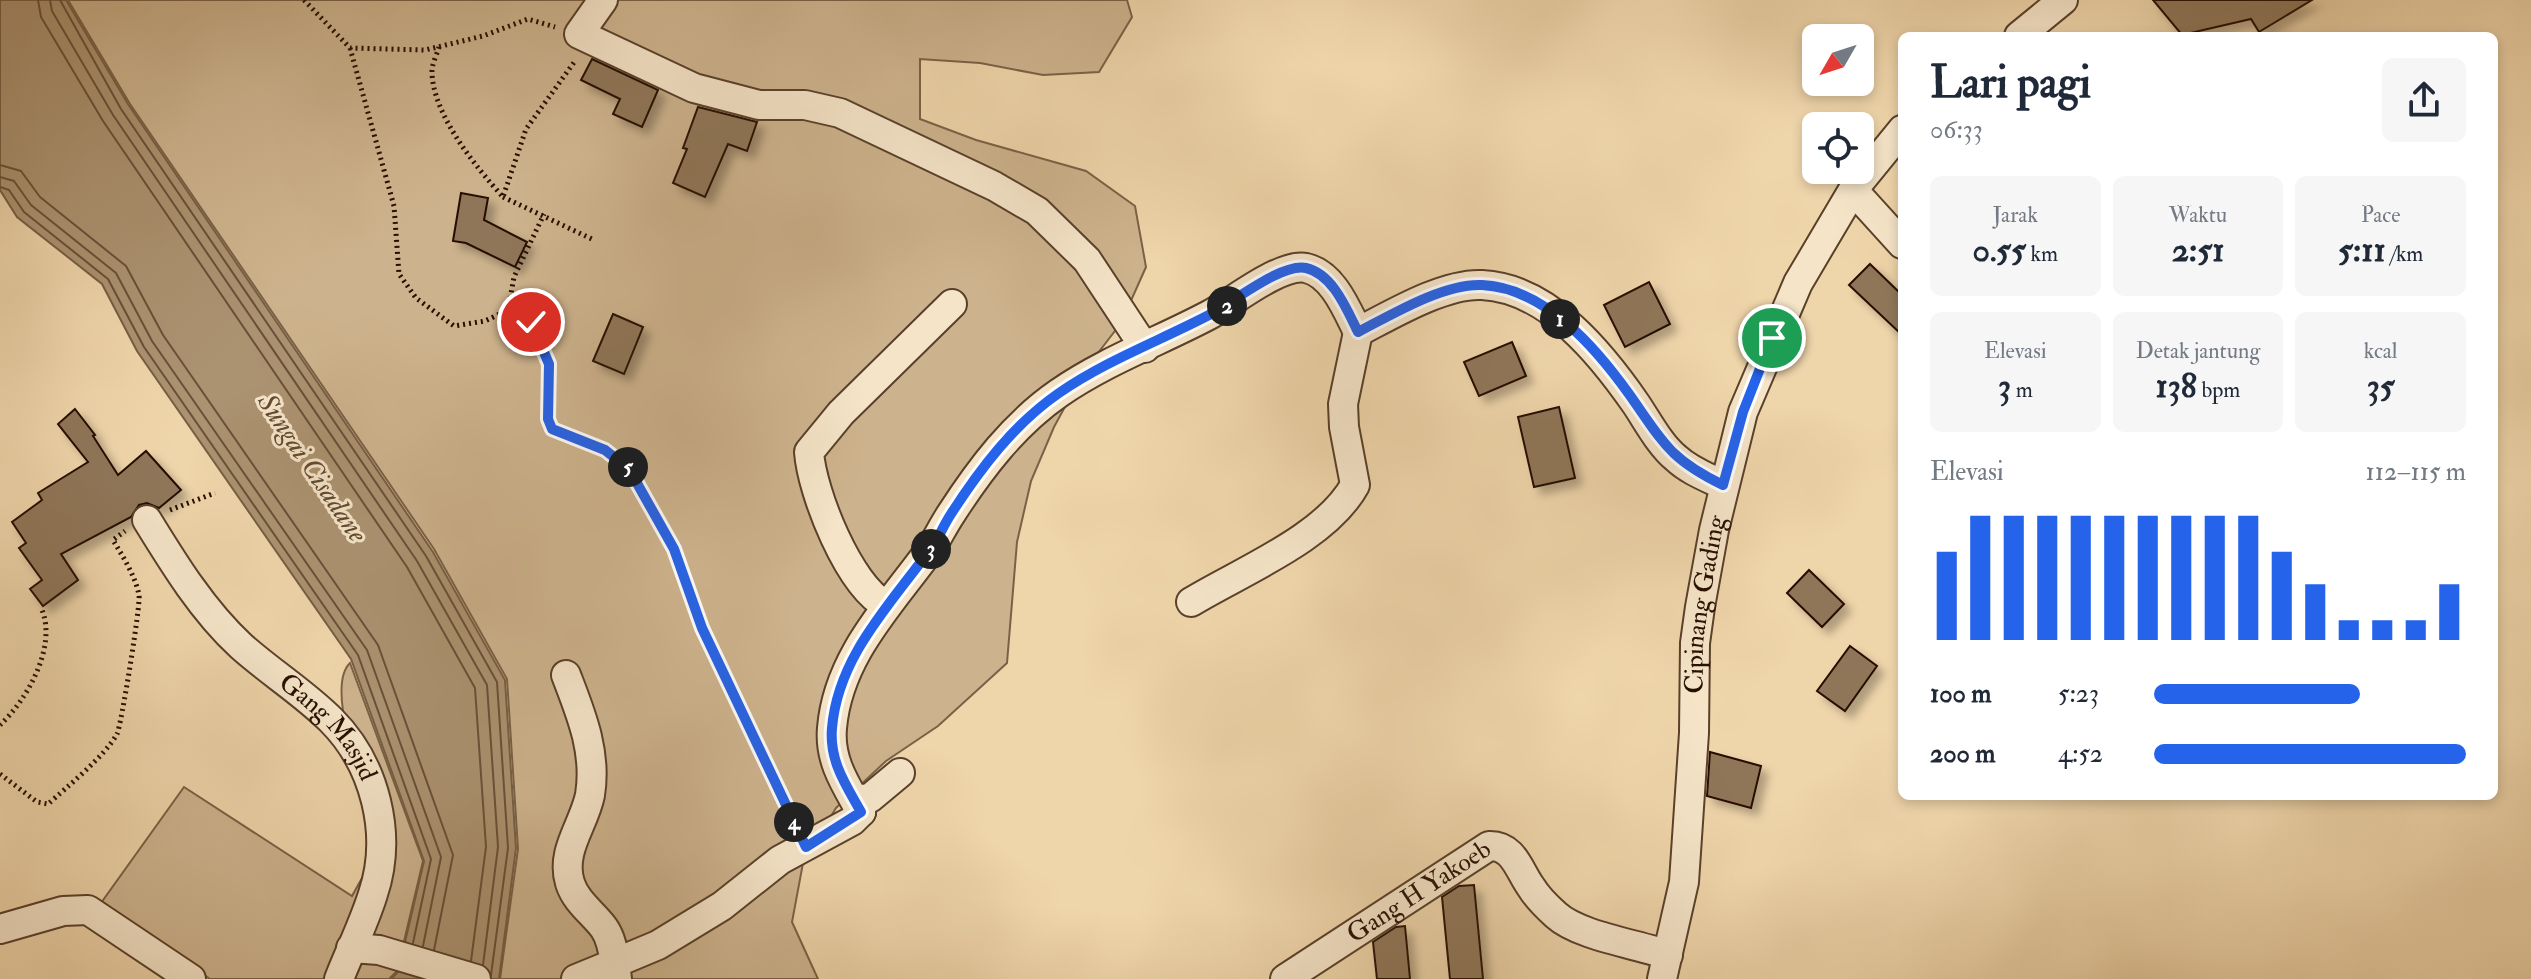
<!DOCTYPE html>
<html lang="id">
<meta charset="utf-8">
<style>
:root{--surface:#fff;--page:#f6f6f7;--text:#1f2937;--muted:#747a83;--accent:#2563eb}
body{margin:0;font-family:"IM FELL Double Pica",serif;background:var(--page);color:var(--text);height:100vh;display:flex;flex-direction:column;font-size:30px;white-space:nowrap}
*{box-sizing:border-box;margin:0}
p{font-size:26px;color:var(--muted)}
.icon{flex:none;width:44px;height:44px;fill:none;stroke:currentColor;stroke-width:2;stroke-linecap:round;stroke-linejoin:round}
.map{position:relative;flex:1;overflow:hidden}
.sheet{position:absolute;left:1898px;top:32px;width:600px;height:768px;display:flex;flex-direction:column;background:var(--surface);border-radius:12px;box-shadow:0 4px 12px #0003}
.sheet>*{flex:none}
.needle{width:52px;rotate:231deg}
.controls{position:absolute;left:1802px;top:24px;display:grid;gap:16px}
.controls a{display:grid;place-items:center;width:72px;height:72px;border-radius:12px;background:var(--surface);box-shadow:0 4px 12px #0003;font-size:40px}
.pin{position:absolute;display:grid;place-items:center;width:68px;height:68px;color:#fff;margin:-34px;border:4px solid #fff;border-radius:50%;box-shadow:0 2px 8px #0007}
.km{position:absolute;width:40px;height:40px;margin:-20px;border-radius:50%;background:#222;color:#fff;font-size:22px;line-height:40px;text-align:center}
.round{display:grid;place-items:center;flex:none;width:84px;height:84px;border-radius:12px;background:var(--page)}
.overview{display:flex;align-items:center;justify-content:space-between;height:136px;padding:0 32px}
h1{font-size:44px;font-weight:700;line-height:60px}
.stats{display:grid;grid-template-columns:repeat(3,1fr);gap:12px;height:136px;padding:8px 32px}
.stats div{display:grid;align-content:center;border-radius:12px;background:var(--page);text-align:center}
.stats b{font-size:34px;font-weight:700}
.stats small{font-size:22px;font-weight:400}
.stats p{font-size:22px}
.chart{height:224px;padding:16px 32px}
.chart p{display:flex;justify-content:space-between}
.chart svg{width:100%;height:144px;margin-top:8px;stroke:var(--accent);stroke-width:6}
ul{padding:0 32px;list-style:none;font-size:26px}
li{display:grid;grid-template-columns:128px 96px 1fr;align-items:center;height:60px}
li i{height:20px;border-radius:10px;background:var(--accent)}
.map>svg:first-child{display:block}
.green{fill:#cdb38d;stroke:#7a6146;stroke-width:2}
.water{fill:#ab9270;stroke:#765e43;stroke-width:2}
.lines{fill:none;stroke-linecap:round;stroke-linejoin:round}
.shore{stroke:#695038;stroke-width:2}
.building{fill:#8f7658;stroke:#270f00;stroke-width:2;filter:url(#shadow)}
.street-casing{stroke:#59402a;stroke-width:32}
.path{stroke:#270f00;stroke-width:5;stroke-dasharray:2 4;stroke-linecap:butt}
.street{stroke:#f5e4c8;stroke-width:28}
.route-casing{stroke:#fff;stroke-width:16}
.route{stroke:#2563eb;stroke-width:10}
.labels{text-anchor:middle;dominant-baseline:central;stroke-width:6;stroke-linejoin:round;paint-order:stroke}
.street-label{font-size:26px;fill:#270f00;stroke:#f5e4c8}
.water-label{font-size:28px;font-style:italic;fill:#624a32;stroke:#f5e4c8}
</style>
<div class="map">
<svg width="2531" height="979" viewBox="0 0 2531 979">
<defs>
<filter id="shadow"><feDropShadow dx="7" dy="7" stdDeviation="4" flood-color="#0004"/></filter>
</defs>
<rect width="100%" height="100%" fill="#efd5aa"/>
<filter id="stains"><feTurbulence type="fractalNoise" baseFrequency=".0025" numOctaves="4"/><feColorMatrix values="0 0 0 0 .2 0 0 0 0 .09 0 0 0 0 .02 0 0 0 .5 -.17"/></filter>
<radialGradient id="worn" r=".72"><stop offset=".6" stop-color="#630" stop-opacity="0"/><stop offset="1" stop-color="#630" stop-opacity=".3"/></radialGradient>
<path class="green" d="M 68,0 L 1127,0 L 1132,17 L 1099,72 L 1043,75 L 980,63 L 920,59 L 920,119 L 976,140 L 1086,171 L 1135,206 L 1146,267 L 1121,323 L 1085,370 L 1054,427 L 1031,481 L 1017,542 L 1007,663 L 938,726 L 886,761 L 836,808 L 803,863 L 792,922 L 818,979 L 500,979 L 518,849 L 507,679 L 434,549 L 130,104 Z
M 350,663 L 423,861 L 397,971 L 389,979 L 210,979 L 101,903 L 184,787 L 352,896 L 382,842 C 371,806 322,690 350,663 Z"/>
<path class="water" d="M 0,0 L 66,0 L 128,104 L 433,552 L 505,680 L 516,848 L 499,979 L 391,979 L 398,972 L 424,861 L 351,659 L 137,351 L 102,284 L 17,217 L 0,190 Z"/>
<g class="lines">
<path class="shore" d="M 38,0 L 41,17 L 103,121 L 407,567 L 475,688 L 486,847 L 471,961
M 50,0 L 52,11 L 113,115 L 417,561 L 487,685 L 498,847 L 483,965
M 60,0 L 121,109 L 426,556 L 497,682 L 508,848 L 491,975
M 0,165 L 21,171 L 40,197 L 126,266 L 163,335 L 378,645 L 453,855 L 434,950
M 0,177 L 14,181 L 31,205 L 116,273 L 152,341 L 367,650 L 441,857 L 423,946
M 0,187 L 9,190 L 24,212 L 108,279 L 144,347 L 358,655 L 431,859 L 413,943"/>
</g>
<path class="building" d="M 2153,0 L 2312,0 L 2259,32 L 2251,19 L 2182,35 Z
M 592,59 L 658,90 L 642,127 L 613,114 L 620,99 L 581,80 Z
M 698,107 L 757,122 L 747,151 L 728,144 L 705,197 L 673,183 L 687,149 L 683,148 Z
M 461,193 L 488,198 L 484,220 L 527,242 L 515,267 L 466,243 L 453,241 Z
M 1870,264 L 1902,295 L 1902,335 L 1849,285 Z
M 1649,282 L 1670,324 L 1625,347 L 1604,305 Z
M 613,314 L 643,327 L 624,374 L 593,361 Z
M 1512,342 L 1526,376 L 1479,396 L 1464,362 Z
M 1559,407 L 1575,478 L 1534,487 L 1518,417 Z
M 75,409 L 95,435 L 93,436 L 118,475 L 146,451 L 181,490 L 159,508 L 147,503 L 139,505 L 131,517 L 61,554 L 78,580 L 43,606 L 30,589 L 42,580 L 19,548 L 26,543 L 12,522 L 42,500 L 38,493 L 88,462 L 58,424 Z
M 1809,570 L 1844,604 L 1822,627 L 1787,593 Z
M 1850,646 L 1877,666 L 1845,711 L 1817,691 Z
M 1710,752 L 1761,766 L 1751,808 L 1707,796 Z
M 1474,885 L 1483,979 L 1450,979 L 1442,897 L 1459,886 Z
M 1405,926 L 1410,979 L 1377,979 L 1373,942 L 1396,927 Z"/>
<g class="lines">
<g class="street-casing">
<g id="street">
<path d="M 603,0 L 579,34 L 694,88 L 759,105 L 805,105 L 840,113 L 994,186 L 1037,211 L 1087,260 L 1145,348"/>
<path d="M 2019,36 L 2063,0"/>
<path d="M 1853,190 L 1902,244"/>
<path id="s1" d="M 147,520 C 174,564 203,611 241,646 C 270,672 304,693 331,720 C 375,764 393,834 373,894 C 364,923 350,951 339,979"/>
<path d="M 1191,602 C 1242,571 1326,538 1355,485 L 1344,427 L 1343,404 L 1358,332"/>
<path d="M 886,605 C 849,586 812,493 809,452 L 841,413 L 952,304"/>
<path d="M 566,675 C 581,714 597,752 590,795 C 584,825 560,851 570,883 C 576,902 593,913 604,928 C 611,938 613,950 615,963 L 576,979"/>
<path d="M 861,812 C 846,785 829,761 832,728 C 838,657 889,606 929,551 C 937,539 943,526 951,514 C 980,469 1014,424 1059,393 C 1105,361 1160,341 1209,315 C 1232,303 1280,263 1306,268 C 1333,274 1347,310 1358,332 C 1391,315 1444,283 1482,285 C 1549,288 1602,355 1636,404 C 1648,422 1660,445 1676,458 C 1690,471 1707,477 1723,485"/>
<path d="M 861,812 L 855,800 L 870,798 L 900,773"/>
<path d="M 0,929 L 63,911 L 88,910 L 191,979"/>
<path d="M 351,948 L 379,950 L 476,979"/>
<path d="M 617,979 L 615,963 L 658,945 L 722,906 L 780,860 L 852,821 L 861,812"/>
<path id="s2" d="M 1285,979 L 1489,846 C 1514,845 1519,871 1531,887 C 1537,897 1547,907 1556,915 C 1579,936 1637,944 1668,955"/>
<path id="s3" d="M 1662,979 L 1684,882 L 1694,733 L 1695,643 L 1700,607 L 1714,530 L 1743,412 L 1798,283 L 1853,190 L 1902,130"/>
</g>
</g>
<path class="path" d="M 304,0 L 350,48 L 425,50 L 483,36 L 528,19 L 555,27
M 439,47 C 437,54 432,64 432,71 C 432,114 476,167 503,197 L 526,129 L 575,61
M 350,48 L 394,206 L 399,274 L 416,298 L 454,326 L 485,321 L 508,310 L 517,312 L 531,322 L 549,364 L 548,419 L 552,429 L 605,450 L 629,469 L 674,549 L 702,628 L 795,824
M 503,197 L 594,240
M 508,310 L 514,277 L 544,214
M 170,510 L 215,493
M 0,725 C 27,700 57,647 42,610
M 0,774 L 37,802 L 48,804 C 66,788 106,755 117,734 C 121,727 141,603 139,595 C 135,575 123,557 113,540 L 125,531"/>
<use href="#street" class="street"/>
</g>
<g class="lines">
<g class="route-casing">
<path id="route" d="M 531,322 L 549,364 L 548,419 L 552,429 L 605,450 L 629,469 L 674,549 L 702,628 L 806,847 L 861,812 C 846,785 829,761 832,728 C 838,657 889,606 929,551 C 938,540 943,526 951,514 C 980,469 1014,424 1059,393 C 1105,361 1159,341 1209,315 C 1232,303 1281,263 1306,268 C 1333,274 1347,310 1358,332 C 1391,315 1444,283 1482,285 C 1545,288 1596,348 1629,394 C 1663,442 1669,459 1723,485 L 1743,412 L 1772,338"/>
</g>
<use href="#route" class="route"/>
</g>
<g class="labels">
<g class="street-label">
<text stroke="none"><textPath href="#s3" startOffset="378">Cipinang Gading</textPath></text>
<text stroke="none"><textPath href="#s1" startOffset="278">Gang Masjid</textPath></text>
<text stroke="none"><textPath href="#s2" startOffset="160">Gang H Yakoeb</textPath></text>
</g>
<g class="water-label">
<text transform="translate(312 468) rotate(56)">Sungai Cisadane</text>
</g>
</g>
<rect width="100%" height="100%" filter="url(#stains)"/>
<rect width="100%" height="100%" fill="url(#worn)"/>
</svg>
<div class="controls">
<a><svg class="needle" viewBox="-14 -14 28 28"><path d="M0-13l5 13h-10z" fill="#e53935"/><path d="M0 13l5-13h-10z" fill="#747a83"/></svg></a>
<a><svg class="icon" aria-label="locate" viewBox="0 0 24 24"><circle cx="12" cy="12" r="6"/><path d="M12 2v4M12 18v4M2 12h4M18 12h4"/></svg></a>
</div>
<div class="pin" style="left:1772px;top:338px;background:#1e9e55"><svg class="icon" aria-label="arrive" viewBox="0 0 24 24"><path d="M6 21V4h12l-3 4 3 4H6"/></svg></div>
<div class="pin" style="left:531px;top:322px;background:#d93025"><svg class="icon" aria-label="check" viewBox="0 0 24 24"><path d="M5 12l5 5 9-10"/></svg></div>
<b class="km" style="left:1560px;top:319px">1</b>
<b class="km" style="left:1227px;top:306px">2</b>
<b class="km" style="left:931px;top:549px">3</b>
<b class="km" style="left:794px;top:822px">4</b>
<b class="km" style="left:628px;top:467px">5</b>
<section class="sheet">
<div class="overview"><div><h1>Lari pagi</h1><p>06:33</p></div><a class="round"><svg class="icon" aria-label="share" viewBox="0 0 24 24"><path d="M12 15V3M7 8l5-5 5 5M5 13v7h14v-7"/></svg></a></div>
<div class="stats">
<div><p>Jarak</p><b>0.55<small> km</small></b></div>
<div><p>Waktu</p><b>2:51</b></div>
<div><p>Pace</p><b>5:11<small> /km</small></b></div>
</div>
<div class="stats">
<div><p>Elevasi</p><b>3<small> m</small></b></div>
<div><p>Detak jantung</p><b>138<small> bpm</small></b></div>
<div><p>kcal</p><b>35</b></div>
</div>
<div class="chart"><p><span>Elevasi</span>112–115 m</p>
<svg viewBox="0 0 160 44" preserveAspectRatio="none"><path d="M5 44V17M15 44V6M25 44V6M35 44V6M45 44V6M55 44V6M65 44V6M75 44V6M85 44V6M95 44V6M105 44V17M115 44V27M125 44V38M135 44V38M145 44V38M155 44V27"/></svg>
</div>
<ul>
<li><b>100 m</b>5:23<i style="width:66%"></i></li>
<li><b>200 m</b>4:52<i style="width:100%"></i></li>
</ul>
</section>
</div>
